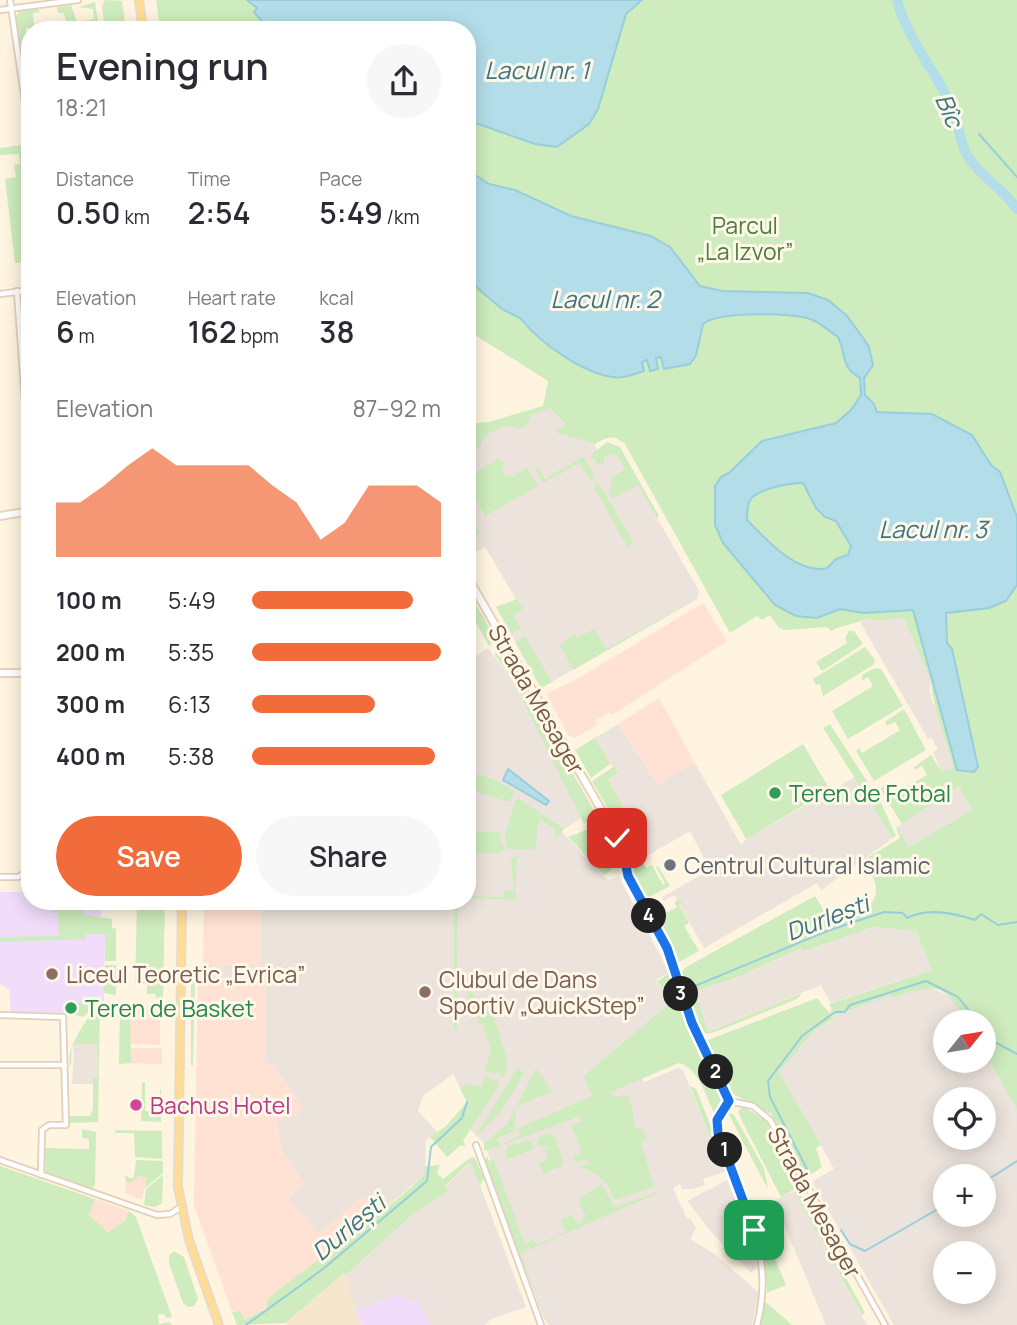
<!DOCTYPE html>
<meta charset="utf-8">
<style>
:root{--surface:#fff;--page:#f7f7f7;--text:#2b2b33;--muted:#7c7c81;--accent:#f26c3b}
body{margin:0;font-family:Manrope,sans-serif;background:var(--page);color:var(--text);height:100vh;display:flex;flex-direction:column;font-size:26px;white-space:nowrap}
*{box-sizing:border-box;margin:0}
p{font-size:23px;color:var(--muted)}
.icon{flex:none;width:38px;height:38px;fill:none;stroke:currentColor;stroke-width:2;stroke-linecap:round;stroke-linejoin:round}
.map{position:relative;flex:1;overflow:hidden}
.panel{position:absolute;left:21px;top:21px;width:455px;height:889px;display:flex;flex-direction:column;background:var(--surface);border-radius:28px;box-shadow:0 4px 18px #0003}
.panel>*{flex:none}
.needle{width:46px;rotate:60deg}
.tools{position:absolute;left:933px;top:1010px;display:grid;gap:14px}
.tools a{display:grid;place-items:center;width:63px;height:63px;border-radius:50%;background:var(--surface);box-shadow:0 4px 18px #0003;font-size:35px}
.pin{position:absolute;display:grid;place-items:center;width:60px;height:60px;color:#fff;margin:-30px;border-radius:14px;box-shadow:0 4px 10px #0006}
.km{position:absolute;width:35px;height:35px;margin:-18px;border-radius:50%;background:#222;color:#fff;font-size:19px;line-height:35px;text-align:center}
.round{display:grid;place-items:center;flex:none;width:74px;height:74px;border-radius:37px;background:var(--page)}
.overview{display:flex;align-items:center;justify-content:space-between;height:119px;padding:0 35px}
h1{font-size:38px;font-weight:600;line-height:52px}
.metrics{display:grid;grid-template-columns:repeat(3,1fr);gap:10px;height:119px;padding:7px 35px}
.metrics div{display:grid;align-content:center}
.metrics b{font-size:30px;font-weight:600}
.metrics small{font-size:19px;font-weight:400}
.metrics p{font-size:19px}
.chart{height:196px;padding:14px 35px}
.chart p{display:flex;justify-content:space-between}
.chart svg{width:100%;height:126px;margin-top:7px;fill:var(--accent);opacity:.7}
.button{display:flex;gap:14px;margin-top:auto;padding:14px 35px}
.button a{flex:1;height:80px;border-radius:42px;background:var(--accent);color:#fff;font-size:28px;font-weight:600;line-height:80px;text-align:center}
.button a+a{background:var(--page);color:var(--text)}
ul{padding:0 35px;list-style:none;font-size:23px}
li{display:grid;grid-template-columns:112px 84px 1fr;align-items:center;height:52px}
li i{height:18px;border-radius:9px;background:var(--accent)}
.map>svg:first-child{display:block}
.residential{fill:#f6e6ce}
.commercial{fill:#ffe2d3}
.industrial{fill:#ece4dc;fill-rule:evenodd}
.education{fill:#f1ddfa}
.green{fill:#ceecbd}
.water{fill:#b3dee9;stroke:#98cedb;stroke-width:2;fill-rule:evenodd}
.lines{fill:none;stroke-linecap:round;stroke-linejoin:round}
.stream{stroke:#98cedb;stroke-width:2}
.river{stroke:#b3dee9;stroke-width:10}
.street-casing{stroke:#e3d0bb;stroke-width:8}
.secondary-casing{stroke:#ead3ba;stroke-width:10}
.primary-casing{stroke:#e1dad6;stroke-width:10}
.street{stroke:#fff;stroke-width:4.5}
.secondary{stroke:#fff;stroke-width:6}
.primary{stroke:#ffdd96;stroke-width:7}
.route-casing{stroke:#fff;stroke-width:14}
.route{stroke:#1a73e8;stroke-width:9}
.leisure-dot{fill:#2e9e5b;stroke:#fff7e8;stroke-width:2.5}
.worship-dot{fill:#6b7280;stroke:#fff7e8;stroke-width:2.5}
.education-dot{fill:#8d6e63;stroke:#fff7e8;stroke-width:2.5}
.hotel-dot{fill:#d1479c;stroke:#fff7e8;stroke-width:2.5}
.labels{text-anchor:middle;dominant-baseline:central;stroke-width:6;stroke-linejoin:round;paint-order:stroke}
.park-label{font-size:23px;fill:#4c7e3c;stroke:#fff7e8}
.street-label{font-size:23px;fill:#765945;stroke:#fff7e8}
.leisure-label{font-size:23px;fill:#27864d;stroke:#fff7e8;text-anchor:start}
.worship-label{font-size:23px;fill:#5b616d;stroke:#fff7e8;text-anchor:start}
.education-label{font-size:23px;fill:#785e54;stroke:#fff7e8;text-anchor:start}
.hotel-label{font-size:23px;fill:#b23c85;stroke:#fff7e8;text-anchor:start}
.water-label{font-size:24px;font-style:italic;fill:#3b7585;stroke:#fff7e8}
</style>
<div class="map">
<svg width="1017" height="1325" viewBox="0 0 1017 1325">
<rect width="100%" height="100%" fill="#fef4e0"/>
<path class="residential" d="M 344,1273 L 362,1325 L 286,1325 L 285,1323 Z"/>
<path class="commercial" d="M 703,603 L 727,641 L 612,715 L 610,712 L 596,720 L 597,725 L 575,738 L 568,735 L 546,694 L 579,678 Z
M 659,698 L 695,763 L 657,784 L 618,724 Z
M 204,901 L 261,901 L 260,966 L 203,966 Z
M 198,977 L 234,978 L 234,983 L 266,983 L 272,1063 L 302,1106 L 294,1120 L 277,1123 L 282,1152 L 304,1183 L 288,1198 L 360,1198 L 368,1201 L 376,1216 L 267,1300 L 268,1307 L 245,1320 L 238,1311 L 232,1312 L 194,1205 Z
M 130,1006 L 160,1010 L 160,1045 L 129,1044 Z
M 131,1048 L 162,1048 L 162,1064 L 131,1063 Z
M 138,1176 L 147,1177 L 142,1200 L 125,1193 L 126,1182 L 132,1182 Z
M 95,1199 L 129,1211 L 125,1221 L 108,1232 L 89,1215 Z"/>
<path class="industrial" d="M 544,406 L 554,410 L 579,438 L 594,443 L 599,453 L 617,448 L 699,591 L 697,599 L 541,688 L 496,607 L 501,604 L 503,607 L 516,599 L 485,547 L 467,556 L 467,424 L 489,422 Z
M 905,617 L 932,683 L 929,689 L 933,704 L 939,712 L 955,770 L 941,771 L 933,752 L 938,749 L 931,737 L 928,739 L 860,622 L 867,618 L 875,621 Z
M 488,648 L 521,691 L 523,703 L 583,817 L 561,831 L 608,880 L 619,877 L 669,973 L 655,980 L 672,1002 L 663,1011 L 641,1075 L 644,1082 L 678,1068 L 683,1070 L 724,1172 L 703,1179 L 705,1185 L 693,1189 L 682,1189 L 680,1184 L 673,1188 L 687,1219 L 690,1218 L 696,1228 L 690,1239 L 715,1254 L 759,1293 L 752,1325 L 549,1325 L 544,1319 L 525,1267 L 485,1144 L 456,1116 L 467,1102 L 453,1074 L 423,1096 L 418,1111 L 437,1132 L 426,1140 L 425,1174 L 376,1216 L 368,1201 L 360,1198 L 318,1234 L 288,1198 L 304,1183 L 282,1152 L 277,1123 L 289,1116 L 294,1120 L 302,1106 L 272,1064 L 265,1063 L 266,983 L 233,983 L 233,978 L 198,977 L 198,966 L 260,966 L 261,901 L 467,901 L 467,661 Z
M 618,724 L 657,784 L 695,763 L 741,845 L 746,839 L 855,777 L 893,838 L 821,890 L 817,883 L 704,948 L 674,895 L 664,901 L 662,897 L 710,870 L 690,831 L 641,859 L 596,783 L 618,770 L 610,764 L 595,738 Z
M 959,786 L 973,810 L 909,847 L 896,828 Z
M 874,927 L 916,931 L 932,970 L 831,1003 L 821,985 L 707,1032 L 694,991 L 733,979 L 803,948 L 805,951 Z
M 926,986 L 952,997 L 967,1022 L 945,1022 L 945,1060 L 984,1060 L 984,1051 L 1017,1110 L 1017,1325 L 894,1325 L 814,1185 L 813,1181 L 834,1169 L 779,1072 L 814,1031 L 834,1020 L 829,1011 L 832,1009 L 835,1015 L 891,994 L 893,998 ZM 945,1099 L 984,1099 L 984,1138 L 945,1138 ZM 945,1176 L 984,1176 L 984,1214 L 945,1214 ZM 945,1253 L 984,1253 L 984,1292 L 945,1292 Z
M 72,1044 L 97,1044 L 98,1078 L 94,1078 L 93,1084 L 72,1084 L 74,1054 Z
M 471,1162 L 526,1307 L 491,1319 L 485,1325 L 430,1325 L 418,1299 L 407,1303 L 403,1293 L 356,1310 L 345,1276 L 413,1214 L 448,1191 L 445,1187 Z
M 727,1180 L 751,1233 L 757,1267 L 751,1273 L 713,1234 L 687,1201 Z
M 794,1191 L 820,1239 L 867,1325 L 826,1325 L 774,1201 Z"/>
<path class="education" d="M 30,885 L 30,901 L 102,901 L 101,917 L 86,916 L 96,933 L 105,934 L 104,1002 L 85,1004 L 77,1013 L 11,1012 L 9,990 L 0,984 L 0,892 L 25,892 Z
M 403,1293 L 407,1303 L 418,1299 L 430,1325 L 362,1325 L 356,1310 Z"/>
<path class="green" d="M 105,0 L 122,1 L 126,30 L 105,30 L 102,6 Z
M 156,0 L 1017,0 L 1017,1110 L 984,1051 L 984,1022 L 967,1022 C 943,981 935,983 893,998 L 891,995 L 835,1015 L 829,1004 L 932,970 L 916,931 L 874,927 L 804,951 L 802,948 L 733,979 L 695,991 L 708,1032 L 802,993 L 797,999 L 718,1031 L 706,1034 L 702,1031 L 684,995 L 681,972 L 686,967 L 815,896 L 831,922 C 870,909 890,904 865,859 L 900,838 L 895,825 L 909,847 L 972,810 L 959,786 L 902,824 L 880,789 L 889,781 L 892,784 L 884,789 L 889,797 L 927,775 L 922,766 L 915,770 L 914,767 L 931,755 L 941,771 L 954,769 C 950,753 928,691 932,683 L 904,618 L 875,621 L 867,618 C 855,625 843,624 831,631 L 827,627 L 785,630 L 779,628 L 770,615 L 762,620 L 757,616 L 730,633 L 625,444 C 612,434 608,437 595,444 L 554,432 L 566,424 L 550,408 L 531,415 L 528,424 L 519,429 L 505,425 L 482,438 L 479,449 L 467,448 L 467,424 L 489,422 L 543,406 L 548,381 L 467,330 L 467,30 L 160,30 Z
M 95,2 L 99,26 L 61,30 L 59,23 L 66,22 L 64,13 L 58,13 L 57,7 L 71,5 L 77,22 L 94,19 L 93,9 L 79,7 Z
M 38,8 L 40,12 L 33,13 L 34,25 L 40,25 L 42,29 L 26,28 L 30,115 L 15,18 L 20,10 Z
M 30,144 L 30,262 L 15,263 L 5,179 L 16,177 L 14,165 L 20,164 L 19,154 L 0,155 L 0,148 Z
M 607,442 L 620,447 L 659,516 L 657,518 L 638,485 L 612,499 L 609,493 L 612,484 L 610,479 L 625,469 L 617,454 L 605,456 L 604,464 L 600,466 L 591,455 Z
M 583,457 L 594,475 L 591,482 L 580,463 L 543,483 L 535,469 L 539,467 L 544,479 Z
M 498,459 L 506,463 L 502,469 L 505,476 L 512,477 L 527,468 L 538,486 L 485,516 L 469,487 L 472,474 Z
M 596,484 L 600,485 L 633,542 L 628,548 L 593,486 Z
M 467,510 L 480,533 L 473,543 L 477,550 L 467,556 Z
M 467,589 L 496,639 L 489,646 L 467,607 Z
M 517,599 L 523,609 L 513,615 L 521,628 L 511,634 L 496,607 Z
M 697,599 L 573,670 L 560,645 L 574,634 L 577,638 L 594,629 L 606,649 Z
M 849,631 L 854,631 L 863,644 L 822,671 L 816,662 L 847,643 L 845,638 Z
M 525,636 L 552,682 L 541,688 L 515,642 Z
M 865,647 L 875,660 L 873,665 L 823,696 L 820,684 L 816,685 L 813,679 Z
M 502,649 L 596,814 L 584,824 L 523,702 L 521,691 L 494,654 Z
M 875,668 L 881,669 L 903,706 L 848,739 L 832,711 L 873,686 L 868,677 L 862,681 L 862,675 Z
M 904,709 L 926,750 L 874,781 L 856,751 L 859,748 L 862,753 L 900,730 L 895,722 L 887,726 L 885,722 Z
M 830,724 L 881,803 L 896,836 L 893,838 L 823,728 Z
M 595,738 L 610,764 L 591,778 L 575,750 Z
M 803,744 L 830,790 L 746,839 L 721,795 Z
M 615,766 L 618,773 L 608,780 L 635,828 L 623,835 L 592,781 Z
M 467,772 L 491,778 L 515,791 L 509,802 L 467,789 Z
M 519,799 L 564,829 L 555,840 L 555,829 L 539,819 L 535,849 L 508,849 L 505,836 L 515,801 Z
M 599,825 L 618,853 L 620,863 L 604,875 L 568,837 Z
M 467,831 L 499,832 L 504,849 L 500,853 L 469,853 L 468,896 L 503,897 L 504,891 L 514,891 L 511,859 L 517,855 L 515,900 L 467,898 Z
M 641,859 L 646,868 L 652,865 L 663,885 L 665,883 L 656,867 L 658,866 L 670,886 L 649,897 L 644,895 L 631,872 L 631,862 Z
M 680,899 L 682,903 L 679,905 L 689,923 L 684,926 L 699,951 L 679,962 L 655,913 L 661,910 L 664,914 L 677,907 L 674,902 Z
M 52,901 L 83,901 L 83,915 L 112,919 L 112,928 L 116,929 L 116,961 L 105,961 L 105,934 L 86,934 L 86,939 L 0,942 L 0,937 L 59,936 L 58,913 L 53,913 Z
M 137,901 L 165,901 L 163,1001 L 158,1002 L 155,994 L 147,994 L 147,984 L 135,984 Z
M 454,901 L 458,901 L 457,1029 L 454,1029 Z
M 105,965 L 116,965 L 116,995 L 104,993 Z
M 651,972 L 658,981 L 670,972 L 696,1039 L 723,1096 L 720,1107 L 714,1113 C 706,1097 698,1067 679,1063 L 611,1092 L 616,1097 L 629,1096 L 636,1128 L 644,1131 L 647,1139 L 641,1142 L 654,1187 L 615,1200 C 605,1179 601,1175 580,1167 L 589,1164 L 587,1159 L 578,1162 L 574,1159 L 573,1156 L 582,1152 L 571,1125 L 582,1121 L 580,1116 L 503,1145 L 520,1135 L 518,1129 L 496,1139 L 502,1146 L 484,1151 L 484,1143 L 507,1125 L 536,1068 L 552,1091 L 516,1107 L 514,1130 L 592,1096 L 584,1076 L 671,1002 Z
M 195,977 L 193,1065 L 191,1065 L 191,978 Z
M 467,989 C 484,1002 497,1019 500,1037 C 503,1055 514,1060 502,1078 L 498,1073 L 485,1072 L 491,1048 L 482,1023 L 478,1024 L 477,1017 L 470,1012 Z
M 817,998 L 834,1019 L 815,1030 L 779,1072 L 821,1145 L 816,1148 L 822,1167 L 807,1177 L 771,1114 L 731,1093 L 704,1045 L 708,1040 Z
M 120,1002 L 97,1004 L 83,1017 L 66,1013 L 66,1003 Z
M 123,1006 L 130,1006 L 131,1063 L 119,1064 L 120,1009 Z
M 100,1007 L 98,1122 L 69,1123 L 68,1116 L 90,1116 L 93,1109 L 93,1078 L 98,1077 L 97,1044 L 72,1044 L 71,1066 C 62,1055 88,1013 100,1007 Z
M 517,1068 L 524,1073 L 502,1110 L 475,1137 Z
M 484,1076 L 501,1082 L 463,1141 L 466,1147 L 461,1145 L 447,1157 L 430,1137 L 446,1126 L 467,1102 L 460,1089 L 466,1084 L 482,1087 Z
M 145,1082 L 145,1111 L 155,1111 L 161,1087 L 161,1122 L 141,1121 L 142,1083 Z
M 690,1086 L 696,1089 L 729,1171 L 724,1172 Z
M 743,1106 L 766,1121 L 802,1185 L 781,1197 L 742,1121 L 738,1111 Z
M 727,1111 L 734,1115 L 764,1168 L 768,1189 Z
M 82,1129 L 96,1132 L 95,1185 L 91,1189 L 46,1173 L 44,1148 L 89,1149 L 89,1139 L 82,1138 Z
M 115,1130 L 162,1131 L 162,1159 L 135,1157 L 134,1133 L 116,1133 Z
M 546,1133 L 554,1135 L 564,1165 L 543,1174 L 539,1163 L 548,1159 L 545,1150 L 549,1148 L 547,1145 L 539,1147 L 537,1140 Z
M 526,1141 L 531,1142 L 534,1149 L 506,1160 L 507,1147 Z
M 487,1156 L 489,1161 L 494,1160 L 525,1245 L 533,1238 L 536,1244 L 565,1233 L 561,1220 L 573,1215 L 577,1224 L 584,1222 L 582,1217 L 586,1216 L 579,1204 L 580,1198 L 602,1184 L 614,1207 L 672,1187 L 521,1253 L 544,1319 L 485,1162 Z
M 471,1157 L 475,1158 L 484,1178 L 480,1186 L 471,1163 L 469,1163 L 445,1186 L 448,1191 L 413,1214 L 345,1276 L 344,1273 L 285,1323 L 237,1325 L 232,1312 L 240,1311 L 245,1320 L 267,1308 L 267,1300 C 319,1256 376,1222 425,1174 L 424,1166 L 440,1165 L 437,1173 L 443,1179 Z
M 136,1160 L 163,1161 L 163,1173 L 145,1188 L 146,1177 L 139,1176 L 132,1182 L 126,1182 L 125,1175 L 131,1179 L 134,1176 Z
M 0,1166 L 95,1199 L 89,1215 L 108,1232 L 125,1221 L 129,1211 L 136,1217 L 172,1317 L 166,1318 L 164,1314 L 158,1315 L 159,1324 L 170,1322 L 172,1325 L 0,1325 Z
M 739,1172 L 786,1285 L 767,1293 L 765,1255 Z
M 163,1175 L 162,1203 L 155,1207 L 144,1205 L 146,1189 Z
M 798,1189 L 865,1313 L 862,1315 L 794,1191 Z
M 174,1251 L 184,1257 L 198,1299 L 194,1306 L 188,1307 L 183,1303 L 169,1263 L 169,1255 Z
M 765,1302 L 767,1303 L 792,1325 L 760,1325 Z"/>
<path class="water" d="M 247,0 L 642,0 L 626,14 L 598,109 L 589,124 L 557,147 L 535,144 L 467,120 L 467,30 L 274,30 L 265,25 L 254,12 L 257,8 Z
M 467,170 L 489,184 L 515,190 L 571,216 L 651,236 L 670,247 L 700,286 L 722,291 L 808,293 L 828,300 L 846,315 L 864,339 L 869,347 L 873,365 L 864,378 L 865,395 L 874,404 L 877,412 L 932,414 L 972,435 L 991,465 L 1000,472 L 1017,517 L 1017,585 L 1006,601 L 989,608 L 946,613 L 947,643 L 952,649 L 978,767 L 974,772 L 957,770 L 913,610 L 864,613 L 840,609 L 817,618 L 796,616 L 775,605 L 723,543 L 715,525 L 715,486 L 721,477 L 729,473 L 762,441 L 836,423 L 851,410 L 861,395 L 860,378 C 840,366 847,356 838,337 C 829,331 820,322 810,319 C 790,313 718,311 703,324 L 696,355 L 690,364 L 664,369 L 661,357 L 656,358 L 658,369 L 650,371 L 647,360 L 642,362 L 644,371 C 634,374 624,379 612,377 C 584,373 541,344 523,321 C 520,316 507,313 501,308 C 489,298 480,291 470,281 L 474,274 L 467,279 ZM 803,483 L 816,508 L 825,517 L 836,521 L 851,546 L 848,555 L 836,559 L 827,568 C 797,575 766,539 747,520 C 747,514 747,507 749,502 C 754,489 790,483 803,483 Z
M 508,769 L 549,801 L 546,805 L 503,780 Z"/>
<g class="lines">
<path class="stream" d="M 979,134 L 1017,177
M 690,988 L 827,931 L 884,912 L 903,913 L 907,918 C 928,907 954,913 975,920 L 981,914 L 998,925 L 1017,922
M 984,1029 L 991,1040 L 1017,1054
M 810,1175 L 770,1097 L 768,1081 L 802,1036 L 835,1012 L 845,1012 L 850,1005 L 926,981 L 958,997 L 978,1022
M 984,1182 L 1017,1161
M 841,1230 L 850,1244 L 865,1251 L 945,1205
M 246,1325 L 323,1269 L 427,1181 L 431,1147 L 462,1118 L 467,1102"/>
<path class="river" d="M 897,0 C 908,40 934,70 952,106 C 959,122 959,144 969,158 C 982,178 1005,190 1017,209"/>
<g class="street-casing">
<path id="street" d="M 10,0 L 30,136
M 0,10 L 78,0
M 17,291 L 30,471
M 0,294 L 30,290
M 0,877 L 18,877 L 29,871
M 27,888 L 30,673
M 0,1015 L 63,1017 L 66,1125 L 49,1125 L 42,1130 L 41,1175
M 0,1065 L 65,1065
M 476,1145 L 541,1325
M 0,1160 L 157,1215 L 170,1214 L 181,1207
M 757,1325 C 779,1240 730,1200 717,1124 L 729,1101 L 753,1106 L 770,1120 L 885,1325"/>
</g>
<g class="secondary-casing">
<path id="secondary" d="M 0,516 L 30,511
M 467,576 L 622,846 L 628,875 L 667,948 L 692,1023 L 729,1101
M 0,673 L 30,673"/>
</g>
<g class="primary-casing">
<path id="primary" d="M 139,0 L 143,30
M 182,901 L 178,1187 L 189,1240 L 219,1325"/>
</g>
<use href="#street" class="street"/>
<use href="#secondary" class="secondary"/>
<use href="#primary" class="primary"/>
</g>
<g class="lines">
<g class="route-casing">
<path id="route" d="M 617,838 L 623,851 L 628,876 L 667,948 L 692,1023 L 729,1101 L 717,1120 L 718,1133 L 754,1230"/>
</g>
<use href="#route" class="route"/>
</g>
<g class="leisure-dot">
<circle cx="775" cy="793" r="7"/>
<circle cx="71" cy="1008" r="7"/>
</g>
<circle class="worship-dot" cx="670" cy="865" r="7"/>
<g class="education-dot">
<circle cx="52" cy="974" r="7"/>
<circle cx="425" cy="992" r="7"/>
</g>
<circle class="hotel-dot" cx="136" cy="1105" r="7"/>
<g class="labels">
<g class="park-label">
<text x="745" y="225">Parcul<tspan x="745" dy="26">„La Izvor”</tspan></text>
</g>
<g class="street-label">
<text transform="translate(537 699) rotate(60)">Strada Mesager</text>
<text transform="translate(815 1202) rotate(61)">Strada Mesager</text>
</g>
<g class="leisure-label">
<text x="789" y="793">Teren de Fotbal</text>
<text x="85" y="1008">Teren de Basket</text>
</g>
<g class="worship-label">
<text x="684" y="865">Centrul Cultural Islamic</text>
</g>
<g class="education-label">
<text x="66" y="974">Liceul Teoretic „Evrica”</text>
<text x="439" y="979">Clubul de Dans<tspan x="439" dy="26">Sportiv „QuickStep”</tspan></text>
</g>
<g class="hotel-label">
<text x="150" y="1105">Bachus Hotel</text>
</g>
<g class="water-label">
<text x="537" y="69">Lacul nr. 1</text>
<text transform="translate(950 110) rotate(66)">Bîc</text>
<text x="605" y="298">Lacul nr. 2</text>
<text x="933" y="528">Lacul nr. 3</text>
<text transform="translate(827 917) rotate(-21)">Durlești</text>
<text transform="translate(348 1227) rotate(-40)">Durlești</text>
</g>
</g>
</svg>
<div class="tools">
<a><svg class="needle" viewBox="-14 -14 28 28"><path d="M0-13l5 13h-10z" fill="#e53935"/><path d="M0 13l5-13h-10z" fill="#7c7c81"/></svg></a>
<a><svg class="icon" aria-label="locate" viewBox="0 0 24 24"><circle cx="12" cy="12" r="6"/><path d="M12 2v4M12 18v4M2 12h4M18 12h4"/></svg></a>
<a>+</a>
<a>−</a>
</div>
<div class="pin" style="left:754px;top:1230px;background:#1e9e55"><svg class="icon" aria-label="arrive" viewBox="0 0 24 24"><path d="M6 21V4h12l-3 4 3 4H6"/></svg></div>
<div class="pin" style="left:617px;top:838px;background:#d93025"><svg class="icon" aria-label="check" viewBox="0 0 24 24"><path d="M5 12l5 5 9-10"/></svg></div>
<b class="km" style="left:725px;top:1150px">1</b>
<b class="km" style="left:716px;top:1072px">2</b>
<b class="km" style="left:681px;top:994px">3</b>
<b class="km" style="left:649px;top:916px">4</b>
<section class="panel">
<div class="overview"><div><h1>Evening run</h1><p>18:21</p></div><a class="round"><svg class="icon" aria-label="share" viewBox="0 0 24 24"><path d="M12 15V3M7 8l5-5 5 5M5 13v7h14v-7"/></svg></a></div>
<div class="metrics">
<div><p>Distance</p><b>0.50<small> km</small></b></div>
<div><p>Time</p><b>2:54</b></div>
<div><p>Pace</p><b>5:49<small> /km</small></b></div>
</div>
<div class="metrics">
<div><p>Elevation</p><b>6<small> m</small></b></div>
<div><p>Heart rate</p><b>162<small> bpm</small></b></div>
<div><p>kcal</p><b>38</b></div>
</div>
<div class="chart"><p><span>Elevation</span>87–92 m</p>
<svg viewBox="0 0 160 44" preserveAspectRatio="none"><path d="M0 44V25L10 25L20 19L30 12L40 6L50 12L60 12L70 12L80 12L90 19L100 25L110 38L120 32L130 19L140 19L150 19L160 25V44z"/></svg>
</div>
<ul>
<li><b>100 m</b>5:49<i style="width:85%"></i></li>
<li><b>200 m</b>5:35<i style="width:100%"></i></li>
<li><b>300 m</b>6:13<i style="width:65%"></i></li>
<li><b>400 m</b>5:38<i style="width:97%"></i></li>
</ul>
<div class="button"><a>Save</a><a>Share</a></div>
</section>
</div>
